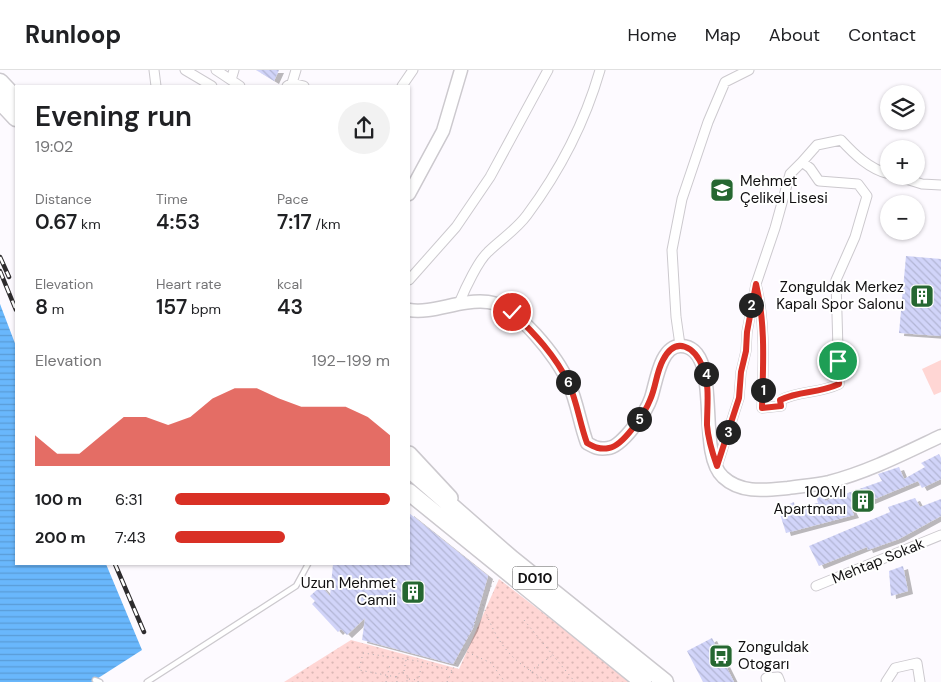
<!DOCTYPE html>
<meta charset="utf-8">
<style>
:root{--surface:#fff;--page:#f2f2f2;--text:#202124;--muted:#757577;--line:#e0e0e0;--accent:#d93025}
body{margin:0;font-family:"DM Sans",sans-serif;background:var(--page);color:var(--text);height:100vh;display:flex;flex-direction:column;font-size:19px;white-space:nowrap}
*{box-sizing:border-box;margin:0}
p{font-size:16px;color:var(--muted)}
.icon{flex:none;width:28px;height:28px;fill:none;stroke:currentColor;stroke-width:2;stroke-linecap:round;stroke-linejoin:round}
.map{position:relative;flex:1;overflow:hidden}
.details{position:absolute;left:15px;top:15px;width:395px;height:480px;display:flex;flex-direction:column;background:var(--surface);border-radius:0px;box-shadow:0 1px 4px #0004}
.details>*{flex:none}
.buttons{position:absolute;left:880px;top:15px;display:grid;gap:10px}
.buttons a{display:grid;place-items:center;width:45px;height:45px;border-radius:50%;background:var(--surface);box-shadow:0 1px 4px #0004;font-size:25px}
.pin{position:absolute;display:grid;place-items:center;width:42px;height:42px;color:#fff;margin:-21px;border:2px solid #fff;border-radius:50%;box-shadow:0 1px 5px #0007}
.km{position:absolute;width:25px;height:25px;margin:-12px;border-radius:50%;background:#222;color:#fff;font-size:14px;line-height:25px;text-align:center}
.round{display:grid;place-items:center;flex:none;width:52px;height:52px;border-radius:26px;background:var(--page)}
.overview{display:flex;align-items:center;justify-content:space-between;height:85px;padding:0 20px}
h1{font-size:28px;font-weight:600;line-height:38px}
.stats{display:grid;grid-template-columns:repeat(3,1fr);gap:8px;height:85px;padding:5px 20px}
.stats div{display:grid;align-content:center}
.stats b{font-size:21px;font-weight:600}
.stats small{font-size:14px;font-weight:400}
.stats p{font-size:14px}
.chart{height:140px;padding:10px 20px}
.chart p{display:flex;justify-content:space-between}
.chart svg{width:100%;height:90px;margin-top:5px;fill:var(--accent);opacity:.7}
ul{padding:0 20px;list-style:none;font-size:16px}
li{display:grid;grid-template-columns:80px 60px 1fr;align-items:center;height:38px}
li i{height:12px;border-radius:6px;background:var(--accent)}
header{display:flex;align-items:center;gap:30px;box-sizing:border-box;height:70px;padding:0 25px;background:var(--surface);border-bottom:1px solid var(--line)}
header strong{font-size:24px}
nav{display:flex;gap:28px;margin-inline-start:auto;font-size:18px}
.map>svg:first-child{display:block}
.park{fill:url(#park-dots)}
.pitch{fill:#ffd6d4}
.water{fill:url(#water-rules)}
.building{fill:url(#building-back-hatch);filter:url(#shadow)}
.lines{fill:none;stroke-linecap:round;stroke-linejoin:round}
.lane-casing{stroke:#ccc9ce;stroke-width:7}
.street-casing{stroke:#ccc9ce;stroke-width:11}
.secondary-casing{stroke:#ccc9ce;stroke-width:15}
.primary-casing{stroke:#ccc9ce;stroke-width:18}
.highway-casing{stroke:#ccc9ce;stroke-width:19}
.path{stroke:#aba8ac;stroke-width:1;stroke-dasharray:1 4;stroke-linecap:butt}
.lane{stroke:#fff;stroke-width:4.5}
.street{stroke:#fff;stroke-width:9}
.secondary{stroke:#fff;stroke-width:12}
.primary{stroke:#fff;stroke-width:15}
.highway{stroke:#fff;stroke-width:16}
.rail-casing{stroke:#2e2c2e;stroke-width:4.5}
.rail{stroke:#fff;stroke-width:2.5;stroke-dasharray:8;stroke-linecap:butt}
.route-casing{stroke:#fff;stroke-width:10}
.route{stroke:#d93025;stroke-width:6}
.labels{text-anchor:middle;dominant-baseline:central;stroke-width:4;stroke-linejoin:round;paint-order:stroke}
.shield{fill:#fff;stroke:#585858;stroke-width:1}
.shield-label{font-size:14px;font-weight:bold;fill:#111011}
.poi-label{font-size:15px;fill:#111011;stroke:#fff;text-anchor:end}
.street-label{font-size:15px;fill:#111011;stroke:#fff}
</style>
<header>
<strong>Runloop</strong>
<nav><a>Home</a><a>Map</a><a>About</a><a>Contact</a></nav>
</header>
<div class="map">
<svg width="941" height="612" viewBox="0 0 941 612">
<defs>
<pattern id="park-dots" width="8" height="8" patternUnits="userSpaceOnUse" patternTransform="scale(1.25)"><rect width="8" height="8" fill="#ffd6d4"/><path d="M2 2h.1M6 6h.1" fill="none" stroke="#dab7b5" stroke-width="1.8" stroke-linecap="round"/></pattern>
<pattern id="water-rules" width="6" height="5" patternUnits="userSpaceOnUse" patternTransform="scale(1.25)"><rect width="6" height="5" fill="#69b7fc"/><path d="M0 2.5h6" fill="none" stroke="#5a9cd7"/></pattern>
<pattern id="building-back-hatch" width="6" height="6" patternUnits="userSpaceOnUse" patternTransform="scale(1.25)"><rect width="6" height="6" fill="#d1d4f9"/><path d="M-1 5l2 2M0 0l6 6M5-1l2 2" fill="none" stroke="#b2b5d4"/></pattern>
<filter id="shadow"><feDropShadow dx="5" dy="3" stdDeviation="0" flood-color="#0004"/></filter>
</defs>
<rect width="100%" height="100%" fill="#fdfaff"/>
<path class="park" d="M 499,509 L 633,612 L 284,612 L 351,570 L 459,599 Z"/>
<path class="pitch" d="M 941,290 L 941,322 L 934,325 L 922,299 Z"/>
<path class="water" d="M 0,234 L 16,276 L 16,494 L 106,494 L 142,580 L 92,612 L 0,612 Z"/>
<path class="building" d="M 256,0 L 279,0 L 274,11 Z
M 906,186 L 941,189 L 941,266 L 899,263 Z
M 939,384 L 941,388 L 941,409 L 922,418 L 918,411 L 851,439 L 854,445 L 786,463 L 780,444 L 789,440 L 787,435 L 794,432 L 795,438 L 818,433 L 816,426 L 825,424 L 825,431 L 882,411 L 878,404 L 899,397 L 904,409 L 925,397 L 921,393 Z
M 915,428 L 920,437 L 941,429 L 941,446 L 899,469 L 868,480 L 867,477 L 819,496 L 809,476 L 890,442 L 888,437 Z
M 409,443 L 488,506 L 473,558 L 453,594 L 362,570 L 365,548 L 347,565 L 341,559 L 338,562 L 312,534 L 315,531 L 310,526 L 321,516 L 330,526 L 333,494 L 409,494 Z
M 903,496 L 908,521 L 891,526 L 889,501 Z
M 712,568 L 734,612 L 703,612 L 687,581 Z"/>
<g class="lines">
<g class="lane-casing">
<path id="lane" d="M 95,610 L 100,612
M 147,612 L 296,516 L 308,494"/>
</g>
<g class="street-casing">
<path id="street" d="M 154,0 L 156,16
M 185,0 L 212,16
M 216,0 L 240,16
M 231,10 L 234,0
M 292,13 L 296,0
M 287,16 L 292,13 L 304,16
M 402,16 L 413,0
M 896,106 L 922,114 L 941,115
M 409,210 L 456,157 L 490,107 L 548,0
M 756,214 C 766,255 763,296 762,338 L 781,336 L 781,330 C 800,320 818,324 839,314 L 836,210 L 855,167 L 867,126 L 858,114 L 819,111 L 810,98 L 802,92 L 817,75 L 841,70 C 854,84 869,99 889,104
M 460,231 C 465,219 478,191 488,182 C 500,170 516,160 527,145 C 559,102 585,52 600,0
M 680,275 L 676,247 L 672,180 L 682,129 L 708,52 L 725,12 L 749,0
M 717,396 L 739,328 L 741,302 L 746,281 L 747,262 L 756,214 L 775,158 L 790,104 L 802,92
M 816,516 L 941,465
M 767,612 L 766,608 L 778,607 L 780,612
M 886,612 L 895,598 L 917,593 L 920,612"/>
</g>
<g class="secondary-casing">
<path id="secondary" d="M 409,124 L 443,61 L 461,0
M 409,240 C 434,244 459,229 488,232 C 517,235 558,288 569,314 C 577,332 580,354 587,373 C 594,377 599,380 608,378 C 622,377 647,341 651,328 C 656,314 660,275 681,276 C 724,277 695,382 723,407 C 741,424 766,420 788,418 C 802,416 816,415 829,412 C 868,402 905,383 941,366"/>
</g>
<g class="primary-casing">
<path id="primary" d="M 409,384 L 450,428"/>
</g>
<g class="highway-casing">
<path id="highway" d="M 0,12 L 16,29
M 0,31 L 16,48
M 409,399 L 512,489 L 665,612
M 409,422 L 643,612"/>
</g>
<path class="path" d="M 483,535 C 498,576 511,591 549,612
M 524,550 L 575,612
M 463,580 L 491,593 L 505,612
M 404,601 L 406,590
M 530,601 L 553,585
M 396,607 L 359,600 L 363,583 L 418,591 L 452,601
M 409,609 L 417,610
M 386,612 L 390,594
M 397,612 L 396,605 L 402,602 L 407,605 L 407,612
M 418,612 L 422,593
M 447,612 L 495,508"/>
<use href="#lane" class="lane"/>
<use href="#street" class="street"/>
<use href="#secondary" class="secondary"/>
<use href="#primary" class="primary"/>
<use href="#highway" class="highway"/>
<g class="rail-casing">
<path id="rail" d="M 0,187 L 9,207
M 0,201 L 16,240
M 115,494 L 144,562"/>
</g>
<use href="#rail" class="rail"/>
</g>
<g class="lines">
<g class="route-casing">
<path id="route" d="M 512,242 C 534,263 556,286 569,314 C 577,332 580,354 587,373 C 594,377 600,380 609,378 C 623,376 645,343 650,330 C 656,317 656,303 663,290 C 676,265 695,277 703,298 C 710,315 707,336 707,355 C 708,369 712,382 717,396 L 739,328 L 741,302 L 746,281 L 747,262 L 756,214 C 766,255 763,296 762,338 L 781,336 L 780,330 C 801,320 817,324 839,314 L 838,291"/>
</g>
<use href="#route" class="route"/>
</g>
<defs>
<g id="school-square" transform="scale(1.25)"><rect x="-9" y="-9" width="18" height="18" rx="4" fill="#256731" stroke="#fff"/><path d="M0-5L7-2L0 1L-7-2ZM-4 1L0 2.5L4 1V4Q0 6-4 4Z" fill="#fff"/></g>
<g id="building-square" transform="scale(1.25)"><rect x="-9" y="-9" width="18" height="18" rx="4" fill="#256731" stroke="#fff"/><path d="M-4-6H4V6H1V3H-1V6H-4ZM-2.5-4.3h1.7v1.8h-1.7ZM.8-4.3h1.7v1.8H.8ZM-2.5-1h1.7V.8h-1.7ZM.8-1h1.7V.8H.8Z" fill="#fff"/></g>
<g id="bus-square" transform="scale(1.25)"><rect x="-9" y="-9" width="18" height="18" rx="4" fill="#256731" stroke="#fff"/><path d="M-5-6H5V4H4V6H2V4H-2V6H-4V4H-5ZM-3.5-4V0h7V-4ZM-3.5 1.2v1.5H-2V1.2ZM2 1.2v1.5H3.5V1.2Z" fill="#fff"/></g>
</defs>
<g fill-rule="evenodd">
<use href="#school-square" x="722" y="120"/>
<use href="#building-square" x="922" y="226"/>
<use href="#building-square" x="863" y="431"/>
<use href="#building-square" x="413" y="522"/>
<use href="#bus-square" x="721" y="586"/>
</g>
<g class="labels">
<rect class="shield" x="512.5" y="496.5" width="45" height="23" rx="4"/>
<g class="shield-label">
<text x="535" y="508">D010</text>
</g>
<g class="poi-label">
<text x="740" y="111" text-anchor="start">Mehmet<tspan x="740" dy="17">Çelikel Lisesi</tspan></text>
<text x="904" y="217">Zonguldak Merkez<tspan x="904" dy="17">Kapalı Spor Salonu</tspan></text>
<text x="846" y="422">100.Yıl<tspan x="846" dy="17">Apartmanı</tspan></text>
<text x="396" y="513">Uzun Mehmet<tspan x="396" dy="17">Camii</tspan></text>
<text x="738" y="577" text-anchor="start">Zonguldak<tspan x="738" dy="17">Otogarı</tspan></text>
</g>
<g class="street-label">
<text transform="translate(878 491) rotate(-22)">Mehtap Sokak</text>
</g>
</g>
</svg>
<div class="buttons">
<a><svg class="icon" aria-label="layers" viewBox="0 0 24 24"><path d="M12 4l9 5-9 5-9-5zM3 14l9 5 9-5"/></svg></a>
<a>+</a>
<a>−</a>
</div>
<div class="pin" style="left:838px;top:291px;background:#1e9e55"><svg class="icon" aria-label="arrive" viewBox="0 0 24 24"><path d="M6 21V4h12l-3 4 3 4H6"/></svg></div>
<div class="pin" style="left:512px;top:242px;background:#d93025"><svg class="icon" aria-label="check" viewBox="0 0 24 24"><path d="M5 12l5 5 9-10"/></svg></div>
<b class="km" style="left:763px;top:320px">1</b>
<b class="km" style="left:751px;top:235px">2</b>
<b class="km" style="left:728px;top:362px">3</b>
<b class="km" style="left:706px;top:304px">4</b>
<b class="km" style="left:639px;top:349px">5</b>
<b class="km" style="left:568px;top:312px">6</b>
<section class="details">
<div class="overview"><div><h1>Evening run</h1><p>19:02</p></div><a class="round"><svg class="icon" aria-label="share" viewBox="0 0 24 24"><path d="M12 15V3M7 8l5-5 5 5M5 13v7h14v-7"/></svg></a></div>
<div class="stats">
<div><p>Distance</p><b>0.67<small> km</small></b></div>
<div><p>Time</p><b>4:53</b></div>
<div><p>Pace</p><b>7:17<small> /km</small></b></div>
</div>
<div class="stats">
<div><p>Elevation</p><b>8<small> m</small></b></div>
<div><p>Heart rate</p><b>157<small> bpm</small></b></div>
<div><p>kcal</p><b>43</b></div>
</div>
<div class="chart"><p><span>Elevation</span>192–199 m</p>
<svg viewBox="0 0 160 44" preserveAspectRatio="none"><path d="M0 44V29L10 38L20 38L30 29L40 20L50 20L60 24L70 20L80 11L90 6L100 6L110 11L120 15L130 15L140 15L150 20L160 29V44z"/></svg>
</div>
<ul>
<li><b>100 m</b>6:31<i style="width:100%"></i></li>
<li><b>200 m</b>7:43<i style="width:51%"></i></li>
</ul>
</section>
</div>
